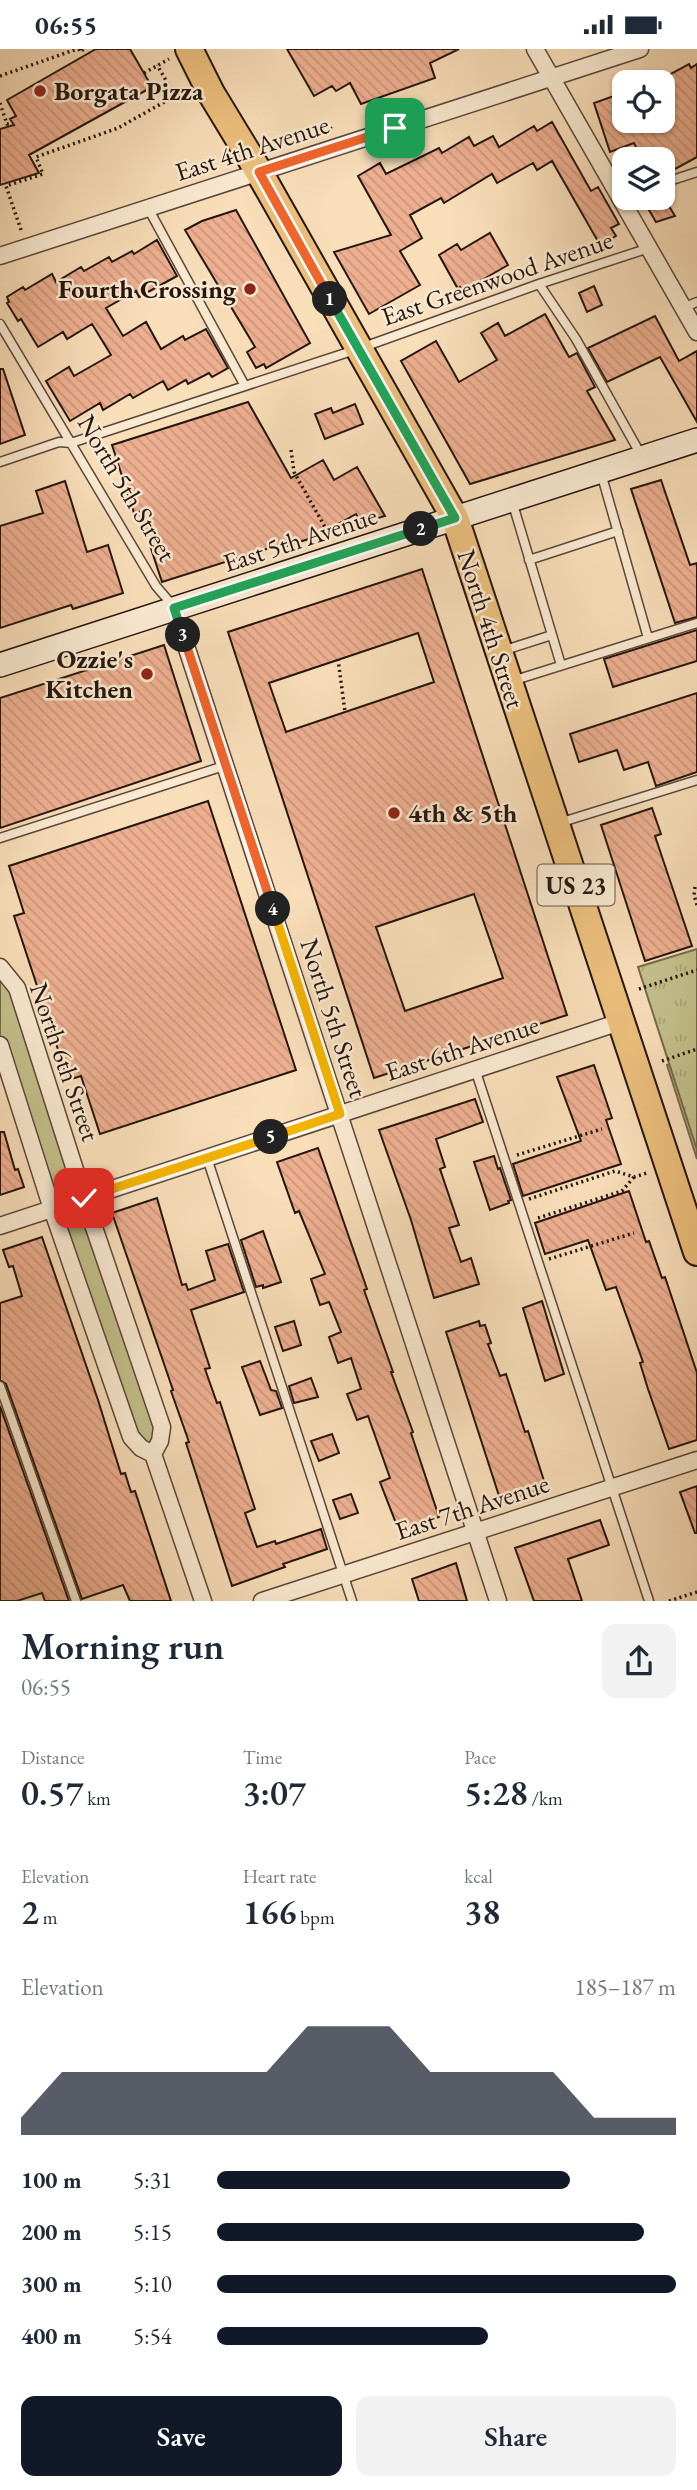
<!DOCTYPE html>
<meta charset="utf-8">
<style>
:root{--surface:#fff;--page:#f2f2f3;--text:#1f2937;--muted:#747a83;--accent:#111827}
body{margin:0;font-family:"EB Garamond",serif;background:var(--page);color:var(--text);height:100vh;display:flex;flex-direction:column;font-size:26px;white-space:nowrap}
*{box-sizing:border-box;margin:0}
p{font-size:23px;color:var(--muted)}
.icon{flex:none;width:38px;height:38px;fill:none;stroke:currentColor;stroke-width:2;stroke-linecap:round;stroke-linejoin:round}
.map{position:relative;height:1552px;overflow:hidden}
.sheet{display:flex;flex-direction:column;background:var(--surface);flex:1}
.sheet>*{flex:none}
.tools{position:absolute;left:612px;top:21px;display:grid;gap:14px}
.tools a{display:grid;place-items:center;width:63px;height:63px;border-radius:14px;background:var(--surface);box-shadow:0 2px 5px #0004;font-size:35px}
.pin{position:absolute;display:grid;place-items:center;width:60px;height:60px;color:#fff;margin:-30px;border-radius:14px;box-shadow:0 4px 10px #0006}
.km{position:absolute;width:35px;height:35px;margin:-18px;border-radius:50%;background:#222;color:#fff;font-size:19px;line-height:35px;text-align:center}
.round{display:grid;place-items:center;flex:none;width:74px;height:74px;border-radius:14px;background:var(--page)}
.summary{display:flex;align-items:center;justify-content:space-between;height:119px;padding:0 21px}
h1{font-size:38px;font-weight:600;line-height:52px}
.metrics{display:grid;grid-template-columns:repeat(3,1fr);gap:10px;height:119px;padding:7px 21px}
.metrics div{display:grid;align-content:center}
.metrics b{font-size:35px;font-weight:600}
.metrics small{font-size:19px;font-weight:400}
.metrics p{font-size:19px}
.chart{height:196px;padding:14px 21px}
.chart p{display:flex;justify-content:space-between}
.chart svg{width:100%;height:126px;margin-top:7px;fill:var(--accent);opacity:.7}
.button{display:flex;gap:14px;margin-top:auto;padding:14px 21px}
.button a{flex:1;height:80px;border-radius:14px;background:var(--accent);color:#fff;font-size:28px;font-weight:600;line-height:80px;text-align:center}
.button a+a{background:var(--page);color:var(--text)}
ul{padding:0 21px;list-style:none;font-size:23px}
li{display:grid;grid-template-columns:112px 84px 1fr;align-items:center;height:52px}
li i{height:18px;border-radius:9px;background:var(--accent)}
.status{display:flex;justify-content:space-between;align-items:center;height:49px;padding:0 35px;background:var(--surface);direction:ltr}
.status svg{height:19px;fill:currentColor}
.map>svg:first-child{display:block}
.grass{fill:#c3c08b;stroke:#746a4d;stroke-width:2}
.park{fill:url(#park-tufts);stroke:#746a4d;stroke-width:2}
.building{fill:url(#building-back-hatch);stroke:#25150f;stroke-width:2;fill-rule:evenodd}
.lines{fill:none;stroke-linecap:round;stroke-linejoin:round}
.lane-casing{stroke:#5a473a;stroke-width:11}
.street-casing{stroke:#5a473a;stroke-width:19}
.secondary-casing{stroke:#25150f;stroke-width:26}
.primary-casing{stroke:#25150f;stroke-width:30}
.path{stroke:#25150f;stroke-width:3.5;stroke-dasharray:2 3.5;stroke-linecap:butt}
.lane{stroke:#faead2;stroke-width:8}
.street{stroke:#faead2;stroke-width:16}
.secondary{stroke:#faead2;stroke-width:23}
.primary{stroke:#ecbf7c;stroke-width:26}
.split-1-casing{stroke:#fff;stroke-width:14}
.split-2-casing{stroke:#fff;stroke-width:14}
.split-3-casing{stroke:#fff;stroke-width:14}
.split-4-casing{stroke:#fff;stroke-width:14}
.split-5-casing{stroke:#fff;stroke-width:14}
.split-6-casing{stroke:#fff;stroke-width:14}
.split-1{stroke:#f0652b;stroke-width:9}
.split-2{stroke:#22a559;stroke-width:9}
.split-3{stroke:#22a559;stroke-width:9}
.split-4{stroke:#f0652b;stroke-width:9}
.split-5{stroke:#f5b400;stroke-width:9}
.split-6{stroke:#f5b400;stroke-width:9}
.poi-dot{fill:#8f2418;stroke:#faead2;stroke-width:2.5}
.labels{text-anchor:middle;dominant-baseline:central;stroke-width:5;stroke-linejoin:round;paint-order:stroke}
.shield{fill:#faead2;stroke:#65554a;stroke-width:2}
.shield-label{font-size:24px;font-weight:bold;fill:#25150f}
.poi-label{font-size:26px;font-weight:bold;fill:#25150f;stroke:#faead2;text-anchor:start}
.street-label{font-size:26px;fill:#25150f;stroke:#faead2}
</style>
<div class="status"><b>06:55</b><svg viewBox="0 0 49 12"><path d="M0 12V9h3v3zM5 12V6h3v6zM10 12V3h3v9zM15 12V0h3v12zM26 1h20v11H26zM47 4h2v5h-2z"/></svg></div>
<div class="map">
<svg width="697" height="1552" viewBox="0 0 697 1552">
<defs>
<pattern id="park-tufts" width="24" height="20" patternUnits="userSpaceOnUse" patternTransform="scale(1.75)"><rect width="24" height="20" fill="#c3c08b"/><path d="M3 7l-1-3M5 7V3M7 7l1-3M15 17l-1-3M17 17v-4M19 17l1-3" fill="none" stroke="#a7a477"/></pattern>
<pattern id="building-back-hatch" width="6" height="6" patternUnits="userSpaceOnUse" patternTransform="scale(1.75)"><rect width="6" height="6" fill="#edaf90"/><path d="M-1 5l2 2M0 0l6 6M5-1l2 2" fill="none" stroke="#cb967b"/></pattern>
</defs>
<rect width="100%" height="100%" fill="#f8deb9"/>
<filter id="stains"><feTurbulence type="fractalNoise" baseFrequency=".00286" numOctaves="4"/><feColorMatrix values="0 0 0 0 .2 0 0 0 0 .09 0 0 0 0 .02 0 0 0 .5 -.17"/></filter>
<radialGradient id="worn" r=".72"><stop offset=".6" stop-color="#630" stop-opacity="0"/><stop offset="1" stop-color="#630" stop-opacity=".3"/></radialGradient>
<path class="grass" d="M 0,918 L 8,925 L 160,1392 L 141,1399 L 0,996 Z
M 697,1006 L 697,1110 L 667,1016 Z"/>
<path class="park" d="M 697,900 L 697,1101 L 638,918 Z"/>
<path class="building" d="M 96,0 L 130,0 L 152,38 L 29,106 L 39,124 L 0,136 L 0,80 L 14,76 L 10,70 L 16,67 L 7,51 Z
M 287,0 L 459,0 L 430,14 L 435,29 L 361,55 L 350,34 L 336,42 L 332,37 L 314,47 Z
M 689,15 L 691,19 L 697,15 L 697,108 L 666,125 L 663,121 L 663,110 L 657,110 L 651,100 L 640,106 L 634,94 L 610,103 L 594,54 L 625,43 L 625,72 L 663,72 L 663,29 Z
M 552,73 L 591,142 L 598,138 L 619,175 L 611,179 L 616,187 L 600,196 L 552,112 L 537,121 L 533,114 L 497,134 L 492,125 L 444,154 L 441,149 L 410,166 L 422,189 L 400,202 L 420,236 L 369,265 L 334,203 L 391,186 L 358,127 L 380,114 L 386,125 L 439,99 L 442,104 L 469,88 L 474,97 L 493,87 L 499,98 L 534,77 L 537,82 Z
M 642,149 L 664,149 L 675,167 L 656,173 Z
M 236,161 L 310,294 L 266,319 L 264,315 L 256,319 L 247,303 L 255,298 L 185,181 L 202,172 Z
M 490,184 L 508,216 L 463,242 L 460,238 L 458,240 L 439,206 L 457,195 L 461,201 Z
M 157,191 L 177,227 L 139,248 L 136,242 L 106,259 L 123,287 L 146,273 L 161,300 L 183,287 L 185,291 L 206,280 L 228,319 L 212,328 L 209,324 L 188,335 L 186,331 L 168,341 L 163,332 L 133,349 L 130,345 L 103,361 L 100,354 L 70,372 L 46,332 L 69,318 L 74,327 L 111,306 L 92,275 L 67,290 L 63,283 L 38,298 L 21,270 L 18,272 L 7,254 L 9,253 L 7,248 L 23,238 L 25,241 L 52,225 L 56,233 L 81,218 L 84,222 L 109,208 L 112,213 L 132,202 L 134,205 Z
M 594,237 L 602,256 L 587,263 L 579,244 Z
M 545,265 L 569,308 L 577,304 L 595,338 L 587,342 L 615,391 L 470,435 L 401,312 L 436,292 L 459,333 L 497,311 L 481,284 L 498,274 L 505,287 Z
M 655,267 L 679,312 L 697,302 L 697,373 L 660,308 L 607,333 L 588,299 Z
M 0,320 L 3,320 L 25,386 L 0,395 Z
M 248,353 L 291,429 L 323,411 L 334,431 L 357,418 L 385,467 L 361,474 L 356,465 L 315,488 L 280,499 L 279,496 L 162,533 L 139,463 L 134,464 L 112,396 Z
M 355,355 L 363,375 L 325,390 L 315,365 L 331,359 L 333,364 Z
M 661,431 L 690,516 L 697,514 L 697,568 L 675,574 L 631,440 Z
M 65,432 L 87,503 L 108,496 L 123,544 L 73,560 L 71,556 L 0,579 L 0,477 L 43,464 L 36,442 Z
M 422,520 L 567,966 L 374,1029 L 228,583 ZM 418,584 L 434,633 L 286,683 L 269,634 ZM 474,845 L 503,929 L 405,962 L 376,878 Z
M 697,581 L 697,612 L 613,638 L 604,610 Z
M 164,596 L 201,712 L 0,779 L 0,649 Z
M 697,644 L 697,723 L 656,737 L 648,713 L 624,721 L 617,701 L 579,713 L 570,685 Z
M 208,752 L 296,1021 L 100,1085 L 81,1027 L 68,1031 L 14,867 L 24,864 L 9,817 Z
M 652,759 L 661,785 L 655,787 L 692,897 L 645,912 L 601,776 Z
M 594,1016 L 612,1069 L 606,1071 L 621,1115 L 523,1147 L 513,1115 L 581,1092 L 557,1028 Z
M 475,1050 L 483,1073 L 436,1090 L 445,1118 L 440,1120 L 459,1176 L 449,1179 L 461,1213 L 471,1209 L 479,1235 L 434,1249 L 411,1171 L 379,1081 Z
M 0,1083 L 4,1083 L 15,1121 L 18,1120 L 24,1138 L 0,1146 Z
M 318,1099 L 367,1240 L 364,1241 L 393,1323 L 391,1323 L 413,1383 L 411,1384 L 439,1468 L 399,1482 L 380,1433 L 390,1429 L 368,1367 L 357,1371 L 347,1345 L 361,1340 L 351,1309 L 338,1314 L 329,1288 L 341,1283 L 329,1253 L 320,1256 L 311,1230 L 325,1225 L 299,1162 L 295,1164 L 277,1113 Z
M 494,1107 L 498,1120 L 500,1119 L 511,1151 L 508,1152 L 509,1154 L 490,1161 L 474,1113 Z
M 629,1142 L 646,1193 L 649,1192 L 662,1229 L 665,1228 L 697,1324 L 697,1391 L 669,1400 L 648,1340 L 640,1314 L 643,1313 L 616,1238 L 606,1241 L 588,1191 L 545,1205 L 535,1174 Z
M 157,1149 L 182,1236 L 186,1235 L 188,1241 L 215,1231 L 206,1202 L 228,1195 L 244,1243 L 191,1261 L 210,1319 L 205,1320 L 217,1354 L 220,1353 L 255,1460 L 245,1464 L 257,1498 L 275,1492 L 276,1495 L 321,1480 L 327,1500 L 283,1515 L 285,1518 L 232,1537 L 186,1394 L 189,1393 L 171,1342 L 173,1341 L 112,1164 Z
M 263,1182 L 281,1233 L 263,1239 L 263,1236 L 256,1238 L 241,1191 Z
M 42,1188 L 98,1351 L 121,1425 L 125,1424 L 131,1443 L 135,1442 L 171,1552 L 130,1552 L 123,1536 L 82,1550 L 6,1335 L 0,1331 L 0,1254 L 22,1247 L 13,1217 L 9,1218 L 3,1201 Z
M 542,1252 L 564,1325 L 545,1332 L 523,1259 Z
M 294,1272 L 301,1296 L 283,1302 L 275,1278 Z
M 479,1272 L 480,1277 L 485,1276 L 491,1294 L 488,1295 L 500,1327 L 506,1325 L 525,1383 L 528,1382 L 546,1438 L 501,1453 L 446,1283 Z
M 260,1312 L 271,1341 L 276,1342 L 282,1359 L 260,1366 L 242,1318 Z
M 311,1329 L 318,1348 L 294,1354 L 289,1337 Z
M 0,1357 L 69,1552 L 45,1552 L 42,1544 L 17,1552 L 0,1552 Z
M 332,1385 L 339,1404 L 319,1412 L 311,1392 Z
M 697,1437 L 697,1484 L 695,1484 L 680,1443 Z
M 351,1445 L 358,1464 L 340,1470 L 333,1451 Z
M 600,1471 L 609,1496 L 568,1510 L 582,1552 L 534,1552 L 515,1499 Z
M 456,1514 L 467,1552 L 419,1552 L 412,1530 Z"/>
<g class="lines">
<g class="lane-casing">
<path id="lane" d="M 663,134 L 697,123
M 148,159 L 245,337
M 539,235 L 576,290 L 641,406
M 683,259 L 697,253
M 0,275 L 156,537 L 174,558
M 0,413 L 59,393 L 71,394 L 358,300 L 539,235 L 649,199
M 601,424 L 648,589
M 512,452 L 561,616
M 529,511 L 618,482
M 502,602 L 552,586
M 512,632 L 697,574
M 559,774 L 697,731
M 0,789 L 227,716
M 475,1020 L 649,1552
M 207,1109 L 352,1552
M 0,1337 L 76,1552"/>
</g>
<g class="street-casing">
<path id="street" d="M 535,0 L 697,283
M 0,207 L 640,0
M 174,560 L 498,1552
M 0,918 L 17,939 L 84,1149 L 162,1378 L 160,1392 L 153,1405
M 0,996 L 52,1160 L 131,1388 L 141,1399 L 153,1405 L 203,1552
M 0,1177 L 620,973
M 262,1552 L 697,1411"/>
</g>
<g class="secondary-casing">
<path id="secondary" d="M 0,616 L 697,391"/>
</g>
<g class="primary-casing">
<path id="primary" d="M 189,0 L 211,44 L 259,123 L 455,469 L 697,1203"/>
</g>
<path class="path" d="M 79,0 L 80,3 L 84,0
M 144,24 L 169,10
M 0,27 L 77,0
M 0,54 L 7,75 L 12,74
M 327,74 L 332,81
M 21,181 L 6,137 L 43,125 L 36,108 L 118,79 L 175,47 L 157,16
M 291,401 L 294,423 L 330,487
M 338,610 L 345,663
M 695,838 L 694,846 L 697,856
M 639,940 L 697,921
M 662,1012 L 697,1000
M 517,1106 L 602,1080
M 529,1150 L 615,1122 L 634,1128 L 647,1124
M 538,1169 L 622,1142 L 634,1128
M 549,1210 L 634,1184
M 669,1552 L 697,1543"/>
<use href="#lane" class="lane"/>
<use href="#street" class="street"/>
<use href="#secondary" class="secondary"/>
<use href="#primary" class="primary"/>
</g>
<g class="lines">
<g class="split-1-casing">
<path id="split-1" d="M 330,250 L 259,123 L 395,79"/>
</g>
<g class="split-2-casing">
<path id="split-2" d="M 330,250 L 455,469 L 421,480"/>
</g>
<g class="split-3-casing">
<path id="split-3" d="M 183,586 L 174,559 L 421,480"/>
</g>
<g class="split-4-casing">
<path id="split-4" d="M 183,586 L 273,860"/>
</g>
<g class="split-5-casing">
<path id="split-5" d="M 271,1088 L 340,1065 L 273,860"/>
</g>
<g class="split-6-casing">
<path id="split-6" d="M 84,1149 L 271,1088"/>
</g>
<use href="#split-1" class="split-1"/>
<use href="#split-2" class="split-2"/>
<use href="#split-3" class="split-3"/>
<use href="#split-4" class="split-4"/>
<use href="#split-5" class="split-5"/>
<use href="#split-6" class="split-6"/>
</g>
<g class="poi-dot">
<circle cx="40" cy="42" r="7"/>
<circle cx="250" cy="240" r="7"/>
<circle cx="147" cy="625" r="7"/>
<circle cx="394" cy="764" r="7"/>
</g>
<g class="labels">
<rect class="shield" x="537.5" y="815.5" width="77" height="41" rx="5"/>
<g class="shield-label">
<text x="576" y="836">US 23</text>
</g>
<g class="poi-label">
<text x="54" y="42">Borgata Pizza</text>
<text x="236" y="240" text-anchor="end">Fourth Crossing</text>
<text x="133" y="610" text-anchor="end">Ozzie's<tspan x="133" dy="30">Kitchen</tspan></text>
<text x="408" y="764">4th &amp; 5th</text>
</g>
<g class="street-label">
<text transform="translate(252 99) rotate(-18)">East 4th Avenue</text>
<text transform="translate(497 229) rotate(-19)">East Greenwood Avenue</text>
<text transform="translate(127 439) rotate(59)">North 5th Street</text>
<text transform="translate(300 490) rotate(-18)">East 5th Avenue</text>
<text transform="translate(491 580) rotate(72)">North 4th Street</text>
<text transform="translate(334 969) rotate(72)">North 5th Street</text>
<text transform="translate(462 999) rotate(-18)">East 6th Avenue</text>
<text transform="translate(65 1013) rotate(71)">North 6th Street</text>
<text transform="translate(472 1458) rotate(-18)">East 7th Avenue</text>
</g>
</g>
<rect width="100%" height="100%" filter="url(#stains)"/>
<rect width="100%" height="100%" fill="url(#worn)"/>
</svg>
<div class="tools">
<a><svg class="icon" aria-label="locate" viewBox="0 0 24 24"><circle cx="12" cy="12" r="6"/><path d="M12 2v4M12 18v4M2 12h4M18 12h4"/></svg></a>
<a><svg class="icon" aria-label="layers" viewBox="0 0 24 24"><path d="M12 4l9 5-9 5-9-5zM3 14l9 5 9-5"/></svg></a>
</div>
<div class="pin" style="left:395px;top:79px;background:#1e9e55"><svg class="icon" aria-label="arrive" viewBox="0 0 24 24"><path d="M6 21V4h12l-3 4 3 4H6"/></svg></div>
<div class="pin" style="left:84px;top:1149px;background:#d93025"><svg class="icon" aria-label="check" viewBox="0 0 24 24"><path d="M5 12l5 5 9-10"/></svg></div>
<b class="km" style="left:330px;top:250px">1</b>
<b class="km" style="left:421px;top:480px">2</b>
<b class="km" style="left:183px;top:586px">3</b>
<b class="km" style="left:273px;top:860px">4</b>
<b class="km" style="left:271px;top:1088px">5</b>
</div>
<section class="sheet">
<div class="summary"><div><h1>Morning run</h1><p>06:55</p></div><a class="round"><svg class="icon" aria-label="share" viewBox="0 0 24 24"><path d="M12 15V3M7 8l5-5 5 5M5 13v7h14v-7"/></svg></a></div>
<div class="metrics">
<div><p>Distance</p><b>0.57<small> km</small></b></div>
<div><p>Time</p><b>3:07</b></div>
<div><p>Pace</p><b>5:28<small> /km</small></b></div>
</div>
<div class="metrics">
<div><p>Elevation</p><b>2<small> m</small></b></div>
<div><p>Heart rate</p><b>166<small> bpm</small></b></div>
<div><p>kcal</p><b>38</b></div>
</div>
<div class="chart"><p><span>Elevation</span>185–187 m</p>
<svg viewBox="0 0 160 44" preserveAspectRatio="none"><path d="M0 44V38L10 22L20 22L30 22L40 22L50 22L60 22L70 6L80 6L90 6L100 22L110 22L120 22L130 22L140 38L150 38L160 38V44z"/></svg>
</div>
<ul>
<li><b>100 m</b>5:31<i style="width:77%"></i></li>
<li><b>200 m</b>5:15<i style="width:93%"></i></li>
<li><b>300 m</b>5:10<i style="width:100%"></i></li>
<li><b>400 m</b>5:54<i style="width:59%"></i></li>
</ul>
<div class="button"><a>Save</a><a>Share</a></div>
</section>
